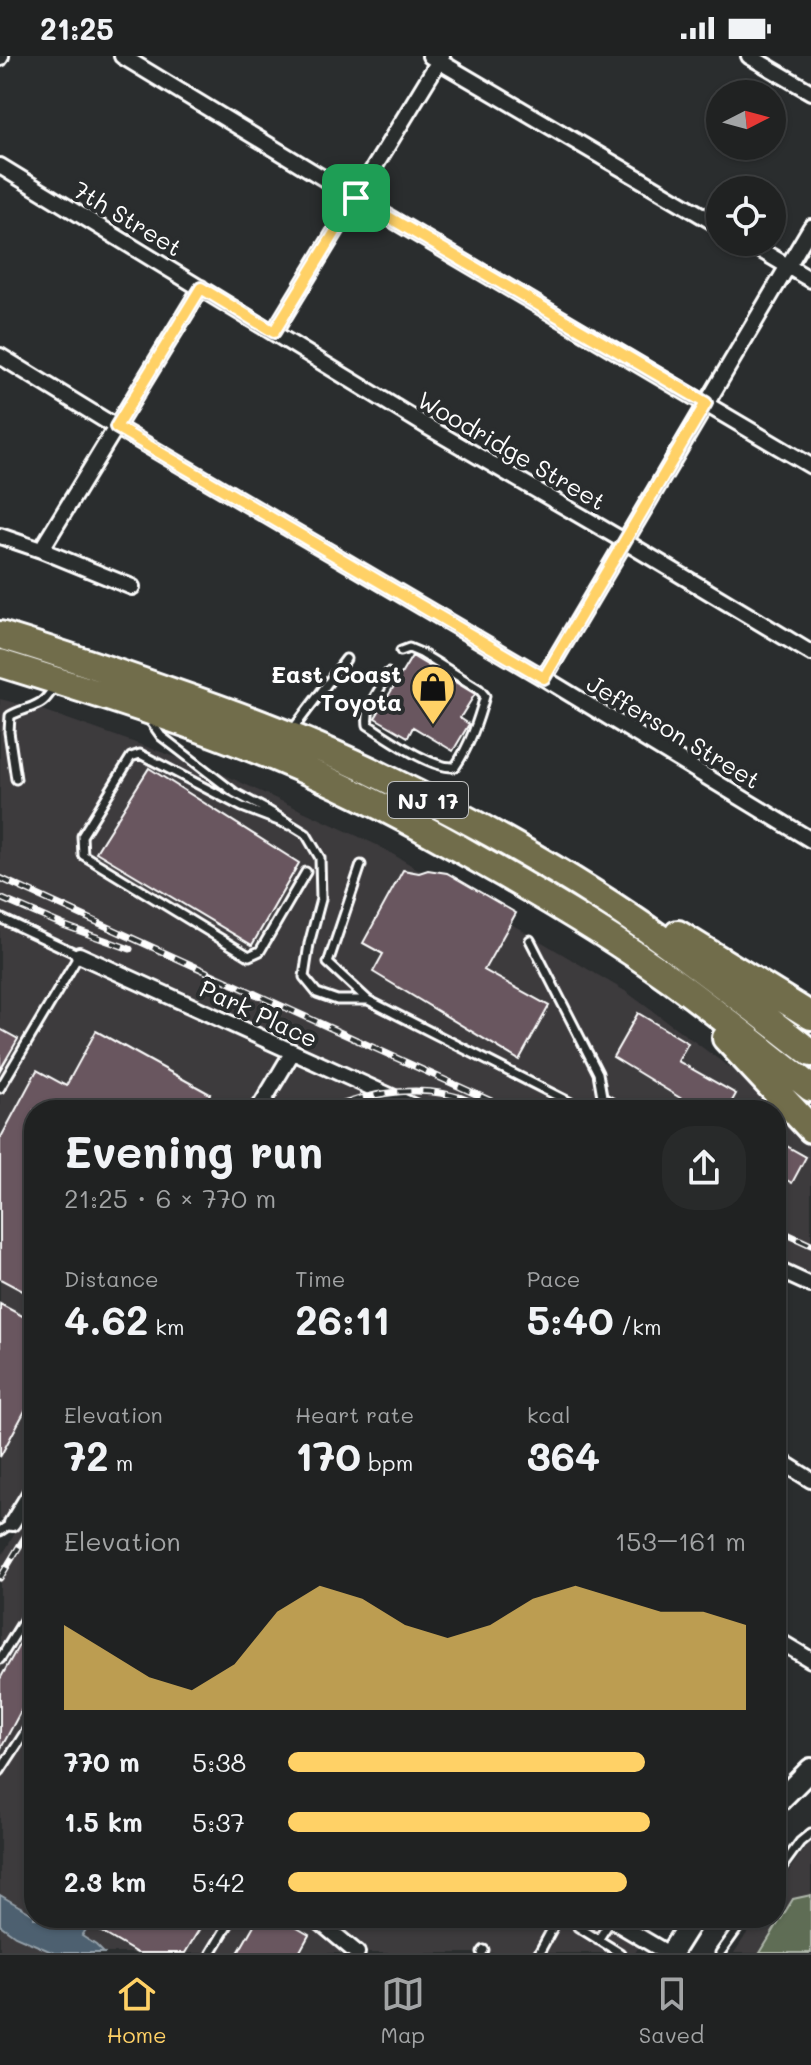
<!DOCTYPE html>
<meta charset="utf-8">
<style>
:root{--surface:#202222;--page:#282a2a;--text:#f1f3f6;--muted:#a2a4a5;--line:#3d3f40;--accent:#ffd166}
body{margin:0;font-family:Mali,sans-serif;background:var(--page);color:var(--text);height:100vh;display:flex;flex-direction:column;font-size:30px;white-space:nowrap}
*{box-sizing:border-box;margin:0}
p{font-size:26px;color:var(--muted)}
.icon{flex:none;width:44px;height:44px;fill:none;stroke:currentColor;stroke-width:2;stroke-linecap:round;stroke-linejoin:round}
.map{position:relative;flex:1;overflow:hidden}
.drawer{position:absolute;left:24px;top:1044px;width:762px;height:828px;display:flex;flex-direction:column;background:var(--surface);border-radius:32px;box-shadow:0 2px 6px #0004,0 0 0 2px var(--line)}
.drawer>*{flex:none}
.needle{width:52px;rotate:84deg}
.fabs{position:absolute;left:706px;top:24px;display:grid;gap:16px}
.fabs a{display:grid;place-items:center;width:80px;height:80px;border-radius:50%;background:var(--surface);box-shadow:0 2px 6px #0004,0 0 0 2px var(--line);font-size:40px}
.pin{position:absolute;display:grid;place-items:center;width:68px;height:68px;color:#fff;margin:-34px;border-radius:16px;box-shadow:0 4px 12px #0006}
.round{display:grid;place-items:center;flex:none;width:84px;height:84px;border-radius:32px;background:var(--page)}
.summary{display:flex;align-items:center;justify-content:space-between;height:136px;padding:0 40px}
h1{font-size:44px;font-weight:700;line-height:60px}
.stats{display:grid;grid-template-columns:repeat(3,1fr);gap:12px;height:136px;padding:8px 40px}
.stats div{display:grid;align-content:center}
.stats b{font-size:40px;font-weight:700}
.stats small{font-size:22px;font-weight:400}
.stats p{font-size:22px}
.chart{height:224px;padding:16px 40px}
.chart p{display:flex;justify-content:space-between}
.chart svg{width:100%;height:144px;margin-top:8px;fill:var(--accent);opacity:.7}
ul{padding:0 40px;list-style:none;font-size:26px}
li{display:grid;grid-template-columns:128px 96px 1fr;align-items:center;height:60px}
li i{height:20px;border-radius:10px;background:var(--accent)}
.status{display:flex;justify-content:space-between;align-items:center;height:56px;padding:0 40px;background:var(--surface);direction:ltr}
.status svg{height:22px;fill:currentColor}
.tab-bar{display:flex;justify-content:space-around;align-items:center;height:112px;border-top:2px solid var(--line);background:var(--surface);font-size:22px;color:var(--muted)}
.tab-bar a{display:grid;justify-items:center;gap:4px}
.tab-bar .on{color:var(--accent)}
.map>svg:first-child{display:block}
.built{fill:#3d3a3d}
.green{fill:#5e6d55;stroke:#aeb6aa;stroke-width:2}
.water{fill:#4d606f;stroke:#94a0a9;stroke-width:2}
.building{fill:#69575f;stroke:#fff;stroke-width:2}
.lines{fill:none;stroke-linecap:round;stroke-linejoin:round}
.lane-casing{stroke:#fff;stroke-width:13}
.street-casing{stroke:#fff;stroke-width:20}
.secondary-casing{stroke:#fff;stroke-width:26}
.highway-casing{stroke:#fff;stroke-width:32}
.lane{stroke:#2a2d2e;stroke-width:7}
.street{stroke:#2a2d2e;stroke-width:14}
.secondary{stroke:#2a2d2e;stroke-width:20}
.highway{stroke:#716d4b;stroke-width:26}
.rail-casing{stroke:#fff;stroke-width:7}
.rail{stroke:#2a2d2e;stroke-width:4;stroke-dasharray:12;stroke-linecap:butt}
.route-casing{stroke:#fff;stroke-width:16}
.route{stroke:#ffd166;stroke-width:10}
.labels{text-anchor:middle;dominant-baseline:central;stroke-width:8;stroke-linejoin:round;paint-order:stroke}
.shield{fill:#2a2d2e;stroke:#bfc0c0;stroke-width:2}
.shield-label{font-size:22px;font-weight:bold;fill:#fff}
.street-label{font-size:24px;fill:#fff;stroke:#2a2d2e}
.poi-label{font-size:24px;font-weight:bold;fill:#fff;stroke:#2a2d2e;text-anchor:end}
</style>
<div class="status"><b>21:25</b><svg viewBox="0 0 49 12"><path d="M0 12V9h3v3zM5 12V6h3v6zM10 12V3h3v9zM15 12V0h3v12zM26 1h20v11H26zM47 4h2v5h-2z"/></svg></div>
<div class="map">
<svg width="811" height="1897" viewBox="0 0 811 1897">
<rect width="100%" height="100%" fill="#2a2d2e"/>
<filter id="ink" filterUnits="userSpaceOnUse"><feTurbulence type="fractalNoise" baseFrequency=".0125" numOctaves="2"/><feDisplacementMap in="SourceGraphic" scale="16" xChannelSelector="R" yChannelSelector="G"/><feConvolveMatrix kernelMatrix="1 2 1 2 8 2 1 2 1" color-interpolation-filters="sRGB"/></filter>
<g filter="url(#ink)">
<path class="built" d="M 0,643 L 39,653 L 218,716 L 377,789 L 625,935 L 740,1019 L 811,1084 L 811,1229 L 776,1213 L 776,1054 L 34,1054 L 34,1862 L 657,1862 L 635,1897 L 0,1897 L 0,1503 L 17,1474 L 0,1463 Z
M 811,1782 L 811,1897 L 734,1897 L 757,1862 L 776,1862 L 776,1834 Z"/>
<path class="green" d="M 811,1839 L 811,1897 L 760,1897 L 793,1843 Z"/>
<path class="water" d="M 0,1839 L 34,1859 L 34,1862 L 44,1862 L 58,1866 L 63,1862 L 93,1862 L 82,1880 L 96,1889 L 104,1897 L 54,1897 L 15,1880 L 0,1869 Z"/>
<path class="building" d="M 412,600 L 475,638 L 460,662 L 469,668 L 453,695 L 413,671 L 408,681 L 375,662 Z
M 149,712 L 299,807 L 252,889 L 96,796 Z
M 403,814 L 419,817 L 428,814 L 447,817 L 516,857 L 484,914 L 549,950 L 519,1004 L 373,916 L 383,898 L 363,887 Z
M 638,957 L 688,987 L 678,1005 L 736,1038 L 727,1054 L 700,1054 L 613,1001 Z
M 0,973 L 18,983 L 0,1014 Z
M 96,975 L 210,1038 L 201,1054 L 34,1054 L 34,1241 L 0,1223 L 0,1083 L 37,1014 L 66,1030 Z
M 776,1084 L 806,1101 L 792,1127 L 776,1118 Z
M 0,1248 L 34,1266 L 34,1338 L 0,1401 Z
M 34,1562 L 34,1654 L 24,1649 L 0,1694 L 0,1623 Z
M 105,1862 L 206,1862 L 185,1897 L 137,1897 L 98,1874 Z
M 258,1862 L 280,1862 L 309,1879 L 299,1897 L 238,1897 Z"/>
<g class="lines">
<g class="lane-casing">
<path id="lane" d="M 388,617 C 380,636 365,648 368,669 C 389,682 431,713 455,711 C 470,689 478,665 485,640 L 479,633 L 421,597 L 409,592 L 401,595
M 149,663 L 161,680 L 235,737 L 267,754 L 306,778 L 320,802 L 321,843 L 309,888 L 304,921 L 317,937 L 337,944 L 368,944
M 293,673 L 346,603
M 16,723 L 9,676 L 10,660 C 19,654 27,654 36,649 C 45,646 50,637 55,630
M 289,769 L 242,751 L 140,698 L 131,701 L 82,780 L 83,799 L 249,900 L 260,895 L 306,816
M 361,809 L 328,907 L 368,944 L 579,1051 L 603,1046 L 598,1017 L 530,884
M 0,862 L 79,899 L 0,1032
M 0,1475 L 12,1467
M 0,1603 L 34,1548
M 0,1715 L 34,1663
M 776,1819 L 800,1786 L 811,1777
M 578,1871 L 620,1897
M 598,1884 L 611,1864
M 211,1897 L 232,1862
M 482,1897 L 484,1894
M 539,1897 L 558,1862
M 720,1897 L 745,1862"/>
</g>
<g class="street-casing">
<path id="street" d="M 122,0 L 356,142 L 811,410
M 430,0 L 720,170
M 749,0 L 811,36
M 0,2 L 1,0
M 0,110 L 428,371 L 624,485 L 811,597
M 747,186 L 811,224
M 274,276 L 442,0
M 0,300 L 116,371 L 544,622 L 811,784
M 0,480 L 41,494 L 132,531
M 41,494 L 201,232
M 544,622 L 811,171
M 79,899 L 421,1054
M 603,1046 L 616,1054
M 258,1054 L 292,997
M 776,1213 L 811,1229
M 776,1402 L 811,1424
M 12,1467 L 34,1431
M 776,1583 L 811,1604
M 315,1862 L 357,1897
M 608,1862 L 667,1897"/>
</g>
<g class="secondary-casing">
<path id="secondary" d="M 776,1748 L 811,1713
M 671,1897 L 693,1862"/>
</g>
<g class="highway-casing">
<path id="highway" d="M 0,579 C 58,596 115,616 172,636 C 245,661 316,688 385,722 C 475,766 565,816 647,873 C 703,913 757,955 811,997
M 0,607 C 100,638 201,669 298,711 C 361,738 422,771 481,805 C 547,842 611,880 672,924 C 719,958 765,996 811,1032
M 678,878 L 811,960
M 726,982 L 811,1073"/>
</g>
<use href="#lane" class="lane"/>
<use href="#street" class="street"/>
<use href="#secondary" class="secondary"/>
<use href="#highway" class="highway"/>
<g class="rail-casing">
<path id="rail" d="M 0,822 L 511,1054
M 0,842 L 63,869 L 130,893
M 329,1054 C 371,1035 428,1027 472,1046
M 776,1173 L 811,1189
M 0,1522 L 34,1466"/>
</g>
<use href="#rail" class="rail"/>
</g>
</g>
<g class="lines" filter="url(#ink)">
<g class="route-casing">
<path id="route" d="M 356,142 L 706,347 L 544,622 L 116,371 L 201,232 L 274,276 Z"/>
</g>
<use href="#route" class="route"/>
</g>
<defs>
<g id="shop-pin" transform="scale(2.3)"><path d="M0 17L-7.5 6A9.5 9.5 0 1 1 7.5 6Z" fill="#ffd166" stroke="#2a2d2e"/><path d="M-5-2.5h2.3a2.7 3.5 0 0 1 5.4 0H5L5.5 6h-11ZM-1.5-2.5h3a1.5 2.3 0 0 0-3 0Z" fill="#111"/></g>
</defs>
<g fill-rule="evenodd">
<use href="#shop-pin" x="433" y="631"/>
</g>
<g class="labels">
<rect class="shield" x="388" y="726" width="80" height="36" rx="6"/>
<g class="shield-label">
<text x="428" y="744">NJ 17</text>
</g>
<g class="street-label">
<text transform="translate(128 162) rotate(31)">7th Street</text>
<text transform="translate(512 394) rotate(30)">Woodridge Street</text>
<text transform="translate(674 675) rotate(31)">Jefferson Street</text>
<text transform="translate(259 957) rotate(25)">Park Place</text>
</g>
<g class="poi-label">
<text x="402" y="617">East Coast<tspan x="402" dy="28">Toyota</tspan></text>
</g>
</g>
</svg>
<div class="fabs">
<a><svg class="needle" viewBox="-14 -14 28 28"><path d="M0-13l5 13h-10z" fill="#e53935"/><path d="M0 13l5-13h-10z" fill="#a2a4a5"/></svg></a>
<a><svg class="icon" aria-label="locate" viewBox="0 0 24 24"><circle cx="12" cy="12" r="6"/><path d="M12 2v4M12 18v4M2 12h4M18 12h4"/></svg></a>
</div>
<div class="pin" style="left:356px;top:142px;background:#1e9e55"><svg class="icon" aria-label="arrive" viewBox="0 0 24 24"><path d="M6 21V4h12l-3 4 3 4H6"/></svg></div>
<section class="drawer">
<div class="summary"><div><h1>Evening run</h1><p>21:25 · 6 × 770 m</p></div><a class="round"><svg class="icon" aria-label="share" viewBox="0 0 24 24"><path d="M12 15V3M7 8l5-5 5 5M5 13v7h14v-7"/></svg></a></div>
<div class="stats">
<div><p>Distance</p><b>4.62<small> km</small></b></div>
<div><p>Time</p><b>26:11</b></div>
<div><p>Pace</p><b>5:40<small> /km</small></b></div>
</div>
<div class="stats">
<div><p>Elevation</p><b>72<small> m</small></b></div>
<div><p>Heart rate</p><b>170<small> bpm</small></b></div>
<div><p>kcal</p><b>364</b></div>
</div>
<div class="chart"><p><span>Elevation</span>153–161 m</p>
<svg viewBox="0 0 160 44" preserveAspectRatio="none"><path d="M0 44V18L10 26L20 34L30 38L40 30L50 14L60 6L70 10L80 18L90 22L100 18L110 10L120 6L130 10L140 14L150 14L160 18V44z"/></svg>
</div>
<ul>
<li><b>770 m</b>5:38<i style="width:78%"></i></li>
<li><b>1.5 km</b>5:37<i style="width:79%"></i></li>
<li><b>2.3 km</b>5:42<i style="width:74%"></i></li>
</ul>
</section>
</div>
<nav class="tab-bar">
<a class="on"><svg class="icon" aria-label="home" viewBox="0 0 24 24"><path d="M3 11l9-7 9 7M6 9v11h12V9"/></svg>Home</a>
<a><svg class="icon" aria-label="map" viewBox="0 0 24 24"><path d="M3 6l6-2 6 2 6-2v14l-6 2-6-2-6 2zM9 4v14M15 6v14"/></svg>Map</a>
<a><svg class="icon" aria-label="saved" viewBox="0 0 24 24"><path d="M7 4h10v16l-5-4-5 4z"/></svg>Saved</a>
</nav>
